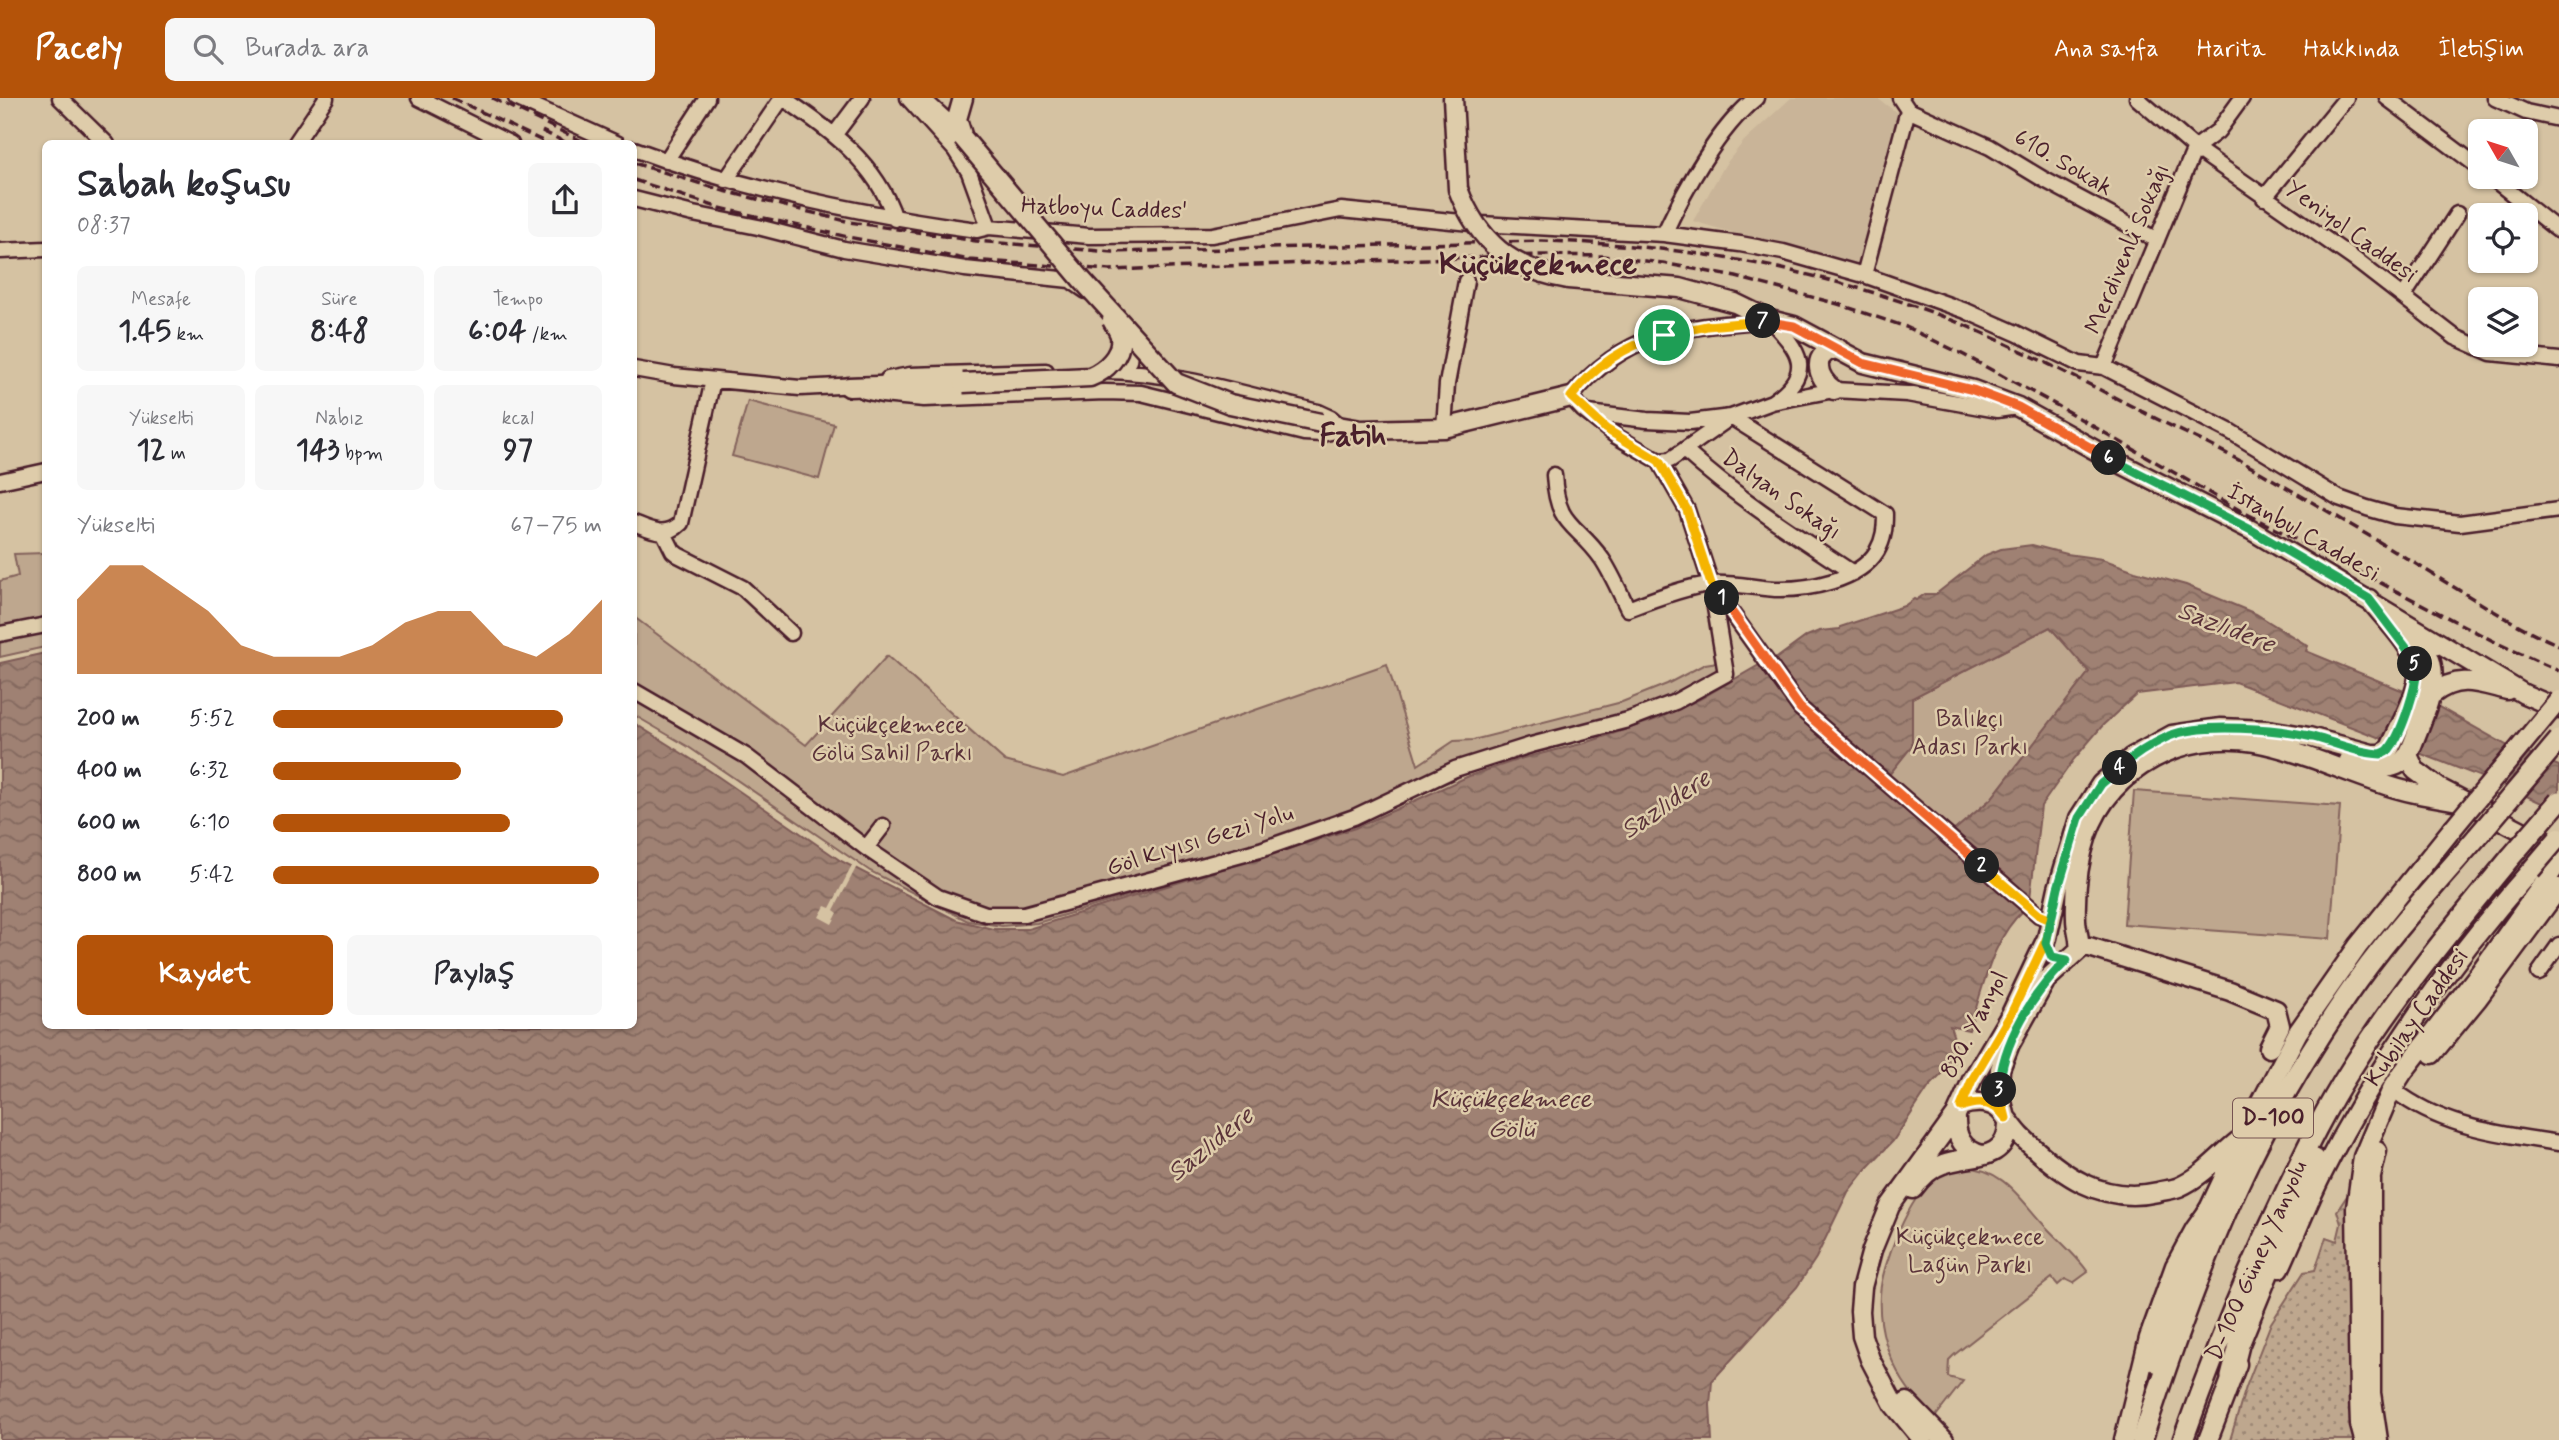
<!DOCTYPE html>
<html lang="tr">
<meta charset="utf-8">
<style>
:root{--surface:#fff;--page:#f7f7f7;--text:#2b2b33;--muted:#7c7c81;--accent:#b45309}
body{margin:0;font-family:Mynerve,sans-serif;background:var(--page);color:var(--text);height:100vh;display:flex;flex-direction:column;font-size:26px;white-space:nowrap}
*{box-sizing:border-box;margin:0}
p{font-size:23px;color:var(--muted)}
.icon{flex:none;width:38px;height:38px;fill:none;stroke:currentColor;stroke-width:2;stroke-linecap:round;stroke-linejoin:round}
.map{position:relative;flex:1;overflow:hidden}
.panel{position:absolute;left:42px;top:42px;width:595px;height:889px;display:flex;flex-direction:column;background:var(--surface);border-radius:10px;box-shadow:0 2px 5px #0004}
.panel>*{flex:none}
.needle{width:46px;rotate:309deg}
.tools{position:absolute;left:2468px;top:21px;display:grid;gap:14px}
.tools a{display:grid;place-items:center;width:70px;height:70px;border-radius:10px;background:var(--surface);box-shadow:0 2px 5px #0004;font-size:35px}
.pin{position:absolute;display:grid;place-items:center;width:60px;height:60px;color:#fff;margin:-30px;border:4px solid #fff;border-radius:50%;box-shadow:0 2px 7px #0007}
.km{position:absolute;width:35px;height:35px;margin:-18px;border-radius:50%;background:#222;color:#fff;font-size:19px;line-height:35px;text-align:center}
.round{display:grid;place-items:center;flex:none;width:74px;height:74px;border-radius:10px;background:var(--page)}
.headline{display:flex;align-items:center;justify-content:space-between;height:119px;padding:0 35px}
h1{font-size:38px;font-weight:700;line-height:52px}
.stats{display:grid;grid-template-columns:repeat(3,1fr);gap:10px;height:119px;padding:7px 35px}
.stats div{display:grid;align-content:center;border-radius:10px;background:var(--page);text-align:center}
.stats b{font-size:30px;font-weight:700}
.stats small{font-size:19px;font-weight:400}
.stats p{font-size:19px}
.chart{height:196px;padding:14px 35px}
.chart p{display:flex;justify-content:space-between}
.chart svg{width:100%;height:126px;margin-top:7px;fill:var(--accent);opacity:.7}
.primary-button{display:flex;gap:14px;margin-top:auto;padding:14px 35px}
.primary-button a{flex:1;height:80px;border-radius:10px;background:var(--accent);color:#fff;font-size:28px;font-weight:700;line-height:80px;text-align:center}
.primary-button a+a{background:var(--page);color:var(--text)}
ul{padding:0 35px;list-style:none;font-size:23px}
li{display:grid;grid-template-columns:112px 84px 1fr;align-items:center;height:52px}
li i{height:18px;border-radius:9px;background:var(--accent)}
header{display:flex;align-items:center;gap:42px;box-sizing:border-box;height:98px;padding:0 35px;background:var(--accent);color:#fff}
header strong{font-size:33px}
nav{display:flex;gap:38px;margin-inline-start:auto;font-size:24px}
.search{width:490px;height:63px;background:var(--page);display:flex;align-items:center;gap:18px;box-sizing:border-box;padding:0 24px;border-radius:10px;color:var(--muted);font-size:26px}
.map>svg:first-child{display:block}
.built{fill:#c9b498}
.grass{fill:url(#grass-dots);stroke:#84635c;stroke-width:2}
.park{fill:#bea78e;stroke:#84635c;stroke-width:2}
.water{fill:url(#water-waves);stroke:#7d5a56;stroke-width:2}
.pier{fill:#d5c2a2}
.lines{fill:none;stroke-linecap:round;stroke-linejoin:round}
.minor-casing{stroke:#4a1f2b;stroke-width:19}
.major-casing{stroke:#4a1f2b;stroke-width:23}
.highway-casing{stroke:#4a1f2b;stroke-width:24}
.minor{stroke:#deccaa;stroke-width:14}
.major{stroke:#deccaa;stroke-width:18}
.highway{stroke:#deccaa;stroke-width:19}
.rail{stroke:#4a1f2b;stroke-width:3.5;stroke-dasharray:10 5;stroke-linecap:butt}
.major-bridge-casing{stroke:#4a1f2b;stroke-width:23;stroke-linecap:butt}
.highway-bridge-casing{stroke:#4a1f2b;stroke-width:24;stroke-linecap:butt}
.major-bridge{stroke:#deccaa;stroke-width:18}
.highway-bridge{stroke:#deccaa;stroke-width:19}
.split-1-casing{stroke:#fff;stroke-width:14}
.split-2-casing{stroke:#fff;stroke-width:14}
.split-3-casing{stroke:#fff;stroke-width:14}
.split-4-casing{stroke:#fff;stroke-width:14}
.split-5-casing{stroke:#fff;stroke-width:14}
.split-6-casing{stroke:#fff;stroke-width:14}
.split-7-casing{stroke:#fff;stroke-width:14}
.split-8-casing{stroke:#fff;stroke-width:14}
.split-1{stroke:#f5b400;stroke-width:9}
.split-2{stroke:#f0652b;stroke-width:9}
.split-3{stroke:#f5b400;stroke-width:9}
.split-4{stroke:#22a559;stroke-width:9}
.split-5{stroke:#22a559;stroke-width:9}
.split-6{stroke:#22a559;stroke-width:9}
.split-7{stroke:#f0652b;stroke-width:9}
.split-8{stroke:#f5b400;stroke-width:9}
.labels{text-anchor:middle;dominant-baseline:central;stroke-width:5;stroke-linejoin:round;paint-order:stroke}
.shield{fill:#deccaa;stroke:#765351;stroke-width:2}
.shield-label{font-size:23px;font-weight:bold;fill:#4a1f2b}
.street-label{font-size:24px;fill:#4a1f2b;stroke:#deccaa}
.park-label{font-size:24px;fill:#5b333a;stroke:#deccaa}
.water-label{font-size:26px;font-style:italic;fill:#5b3339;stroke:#deccaa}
.district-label{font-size:32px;font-weight:bold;fill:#4a1f2b;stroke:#deccaa}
</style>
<header>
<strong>Pacely</strong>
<div class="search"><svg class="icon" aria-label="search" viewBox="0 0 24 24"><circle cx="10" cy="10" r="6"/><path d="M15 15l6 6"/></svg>Burada ara</div>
<nav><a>Ana sayfa</a><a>Harita</a><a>Hakkında</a><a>İletişim</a></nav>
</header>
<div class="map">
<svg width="2559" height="1342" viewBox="0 0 2559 1342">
<defs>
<pattern id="grass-dots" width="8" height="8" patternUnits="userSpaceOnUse" patternTransform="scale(1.75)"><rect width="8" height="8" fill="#bea78e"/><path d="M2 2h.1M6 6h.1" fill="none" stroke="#9c8774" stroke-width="1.8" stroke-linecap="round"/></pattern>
<pattern id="water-waves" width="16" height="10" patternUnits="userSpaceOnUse" patternTransform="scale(1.75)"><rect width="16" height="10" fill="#9f8173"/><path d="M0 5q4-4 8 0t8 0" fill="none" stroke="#84695f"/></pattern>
</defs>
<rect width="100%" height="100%" fill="#d5c2a2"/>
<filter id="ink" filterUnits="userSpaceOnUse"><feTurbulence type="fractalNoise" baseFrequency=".0143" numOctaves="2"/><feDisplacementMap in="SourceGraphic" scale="14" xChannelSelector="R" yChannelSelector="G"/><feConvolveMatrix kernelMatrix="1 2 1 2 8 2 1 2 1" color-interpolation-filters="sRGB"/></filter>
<g filter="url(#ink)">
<path class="built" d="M 1791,0 L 1877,0 L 1900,17 L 1863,173 L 1693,123 L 1725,67 L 1744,43 Z"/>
<path class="grass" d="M 2349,1095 L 2358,1342 L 2230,1342 L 2246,1289 L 2271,1225 L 2304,1174 L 2315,1172 L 2326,1139 L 2337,1143 L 2341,1126 L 2337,1113 Z"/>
<path class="park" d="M 748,303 L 834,326 L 819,381 L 732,358 Z
M 45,455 L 45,549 L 0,559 L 0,483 L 18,478 L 14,456 Z
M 634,519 L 806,647 L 887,558 L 1005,663 L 1063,679 L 1387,566 L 1418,667 L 1454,643 L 1473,642 L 1622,604 L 1667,586 L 1705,566 L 1724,563 L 1727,583 L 1698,602 L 1637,627 L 1479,670 L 1316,743 L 1037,825 L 1002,828 L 968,823 L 870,773 L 687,648 L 634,617 Z
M 2050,529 L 2090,573 L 1991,701 L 1950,736 L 1884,683 L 1912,648 L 1912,600 Z
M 2134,693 L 2340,708 L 2330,841 L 2124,826 Z
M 1964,1069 C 2004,1071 2019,1100 2044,1127 C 2059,1143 2075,1156 2088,1174 L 2073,1185 L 2065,1181 L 2058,1187 L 2052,1180 L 1954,1257 L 1949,1262 L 1948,1279 L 1963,1283 L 1936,1318 C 1922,1310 1912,1297 1903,1283 C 1887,1257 1878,1228 1880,1197 C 1881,1168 1910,1097 1934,1081 C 1943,1075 1953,1072 1964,1069 Z"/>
<path class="water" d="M 2032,447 L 2067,456 L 2102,461 L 2135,473 L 2186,487 L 2256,516 L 2308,548 L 2306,553 L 2428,603 L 2508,648 L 2559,668 L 2559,713 L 2507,689 L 2235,584 L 2137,596 L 2103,627 L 2074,661 L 2041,708 L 2029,809 L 1950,736 L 1991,701 L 2089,574 L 2050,529 L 1912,600 L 1912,648 L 1884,683 L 1800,610 L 1770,565 L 1807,538 L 1819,533 L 1840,531 L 1840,529 L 1904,508 L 1914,501 L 1916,502 L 1925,496 L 1936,496 L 1986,457 L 2001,451 Z
M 45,555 L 46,928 L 634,928 L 634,625 L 710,673 L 841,763 L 956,822 L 993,831 L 1028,831 L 1355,730 L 1469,678 L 1523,660 L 1585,645 L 1657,621 L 1700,601 L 1759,567 L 1791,609 L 1815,634 L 2024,812 C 1991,841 1983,892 1969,932 L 1950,928 L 1955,943 L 1953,965 L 1929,989 L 1893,1043 L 1866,1071 L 1848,1094 L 1816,1160 L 1797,1189 L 1712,1283 L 1710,1307 L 1712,1342 L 0,1342 L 0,565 Z"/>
<path class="pier" d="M 853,766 L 857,768 L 834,812 L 838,815 L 832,826 L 819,819 L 825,808 L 830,810 Z"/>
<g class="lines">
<g class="minor-casing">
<path id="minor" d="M 60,0 L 107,46
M 419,0 L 511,46
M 516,0 L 618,46
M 783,0 C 829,31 877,65 895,121
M 908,0 L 955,52 L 969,74 L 989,129
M 2137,0 L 2195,50 L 2354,161 L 2455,239 L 2491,255 L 2559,262
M 2387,0 L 2480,70
M 2495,0 L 2526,14 L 2559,21
M 1908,12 L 1990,49 L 2043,81 L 2157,142
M 835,36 L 862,0
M 295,46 L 326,0
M 634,51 C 744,92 860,116 977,132 L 989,129 L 1089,138 L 1212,137 L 1341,112 L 1481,126 L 1664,136 L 1740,146 L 1783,154 L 1864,177 L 1966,213 L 2016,235 L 2079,266 L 2104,269 L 2231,334 L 2339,400 L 2367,410 L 2395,418 L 2460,425 L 2559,412
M 666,63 L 707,0
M 2491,79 L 2559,133
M 726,82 L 782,0
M 2264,100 L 2346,0
M 634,101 L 693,116 L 758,129 L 844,151 L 965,171 L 1070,182 L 1086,193
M 1664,136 C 1684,93 1718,30 1756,0
M 0,153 L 46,151
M 1864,177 L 1908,12 L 1900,0
M 2403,199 L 2457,116
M 2104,269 L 2195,50 L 2218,33 L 2242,0
M 634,271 L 674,278 L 800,290 L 858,287
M 1098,273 C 1170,272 1248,297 1318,314 L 1331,320 L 1339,327
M 1117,273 L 1129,263 L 1130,254 L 1126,235
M 888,281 L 910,277 L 1046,273
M 864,293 L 882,297 L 924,301 L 1105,294 L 1141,295 L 1304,335 L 1322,336 L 1344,331
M 1588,315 L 1647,322 L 1690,324 L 1731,319 L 1772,304 L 1834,292 L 1907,296 L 1997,312 L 2017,309
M 1731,319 L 1670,362 L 1659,363 L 1616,338 L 1583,312 L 1571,299 C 1627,230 1688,229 1770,222 C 1800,253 1816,274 1772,304
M 1444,330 L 1447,286 L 1466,183
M 1685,353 C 1737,400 1795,437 1853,475
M 1554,377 C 1557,430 1576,424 1602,461 C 1612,476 1620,495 1628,511 C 1651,502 1687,488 1711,486 C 1732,484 1754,490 1775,491 C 1807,492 1859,483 1877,453 C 1884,441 1885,430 1885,416 L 1731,319
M 0,383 L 46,373
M 634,425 C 651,432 666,440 681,425 L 713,282
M 664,435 L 673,453 L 678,457 L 743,490 L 791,535
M 1714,490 L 1800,610 L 2039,817 L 2051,822
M 0,536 L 46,527
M 634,593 L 746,658 L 866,750 L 938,799 L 986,816 L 1024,816 L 1260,752 L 1354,719 L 1455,671 L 1531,647 L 1628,622 L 1675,604 L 1726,576 L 1711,486 L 1687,412 L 1659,363
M 866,750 L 883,728
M 2539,875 L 2559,847
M 2402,998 C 2448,1030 2505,1037 2559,1045"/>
</g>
<g class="major-casing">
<path id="major" d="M 919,0 L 963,40
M 963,0 L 957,21 L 963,40
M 1453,0 L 1458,91
M 1568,181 L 1680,190 L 1735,205 L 1770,222 L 1794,228 L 1863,265 L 1973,292 L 2018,309 L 2104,357 L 2251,432 L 2524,596 L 2559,611
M 849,289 L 963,285
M 1834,292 C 1816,280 1810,253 1839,251
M 1321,325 L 1361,332 L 1444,330 L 1571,299
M 2433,596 C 2459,576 2478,585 2507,592
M 2408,657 L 2415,672 L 2439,690 L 2559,752
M 2349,662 C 2364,666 2381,674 2397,667 C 2409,661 2412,647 2417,635 C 2432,597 2447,563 2408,532
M 2080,846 L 2230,893 L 2276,912 L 2280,928 L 2269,950
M 2432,956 L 2478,900 L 2559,790
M 1961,1008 C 1972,1004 1987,1003 1997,1010 C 2005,1016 2013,1030 2021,1038 C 2060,1076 2101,1107 2158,1094 C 2164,1092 2172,1092 2179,1089 C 2202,1079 2219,1058 2238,1043
M 1956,1017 C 1955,1038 1962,1052 1982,1057
M 2006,1020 L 1999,992 L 2000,971 L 2010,946 L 2046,882 L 2079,852 C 2081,841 2076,832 2076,821 C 2075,792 2078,764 2087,737 C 2110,669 2185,632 2254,644 C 2298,652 2338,671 2380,685 C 2407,695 2436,699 2464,704
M 2377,1053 L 2371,1079 L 2371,1295 L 2378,1342
M 1913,1091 C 1921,1080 1930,1070 1943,1066 C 1970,1056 2007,1065 2008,1026
M 2280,1170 C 2294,1140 2306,1108 2321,1078 C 2377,967 2449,865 2531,772
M 1907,1304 L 1944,1342
M 1923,1342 L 1894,1307 L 1870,1261 L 1862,1238 L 1860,1213 L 1862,1189 L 1872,1152 L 1890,1108 L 1956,1017 L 1972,982 L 2011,916 L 2047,840 L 2058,790 L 2079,720 L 2101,686 L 2132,659 L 2172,637 L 2221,630 L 2268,632 L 2309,639 L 2372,656 L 2381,656 L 2390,650 C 2398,631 2420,593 2418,573 C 2415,550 2383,519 2369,501
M 2124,1342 L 2149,1240 L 2175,1168 L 2195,1131 L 2208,1113 L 2243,1039 L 2298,934 L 2358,848 L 2453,730
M 2208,1342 L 2237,1266
M 2364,1342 L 2360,1327 L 2359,1298 L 2356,1110 L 2363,1059 L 2392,991 L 2403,974 L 2478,877 L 2553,772 L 2556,764 L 2557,752"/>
</g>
<g class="highway-casing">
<path id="highway" d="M 2156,1264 L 2208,1113
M 2231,1279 L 2239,1247 L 2315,1061
M 2142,1342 C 2172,1250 2207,1151 2249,1064 C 2277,1007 2310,952 2346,899 C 2385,842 2432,791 2477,739
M 2183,1342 C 2213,1257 2247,1174 2286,1093 C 2306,1051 2326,1010 2351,971 C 2398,896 2454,828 2510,760"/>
</g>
<use href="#minor" class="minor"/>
<use href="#major" class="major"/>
<use href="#highway" class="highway"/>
<path class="rail" d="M 452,0 L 549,46
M 492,0 L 588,46
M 542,33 L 569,46
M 634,65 L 724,93 L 850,124 L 976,143 L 1113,154 L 1542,143 C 1687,146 1841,174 1976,232 C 2032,257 2087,285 2141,313 C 2182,334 2225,353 2265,377 C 2326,412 2387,448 2447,485 C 2484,507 2519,530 2559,547
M 634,82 L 720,110 L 848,139 L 970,162 L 1110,172 L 1541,157 L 1602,158 L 1663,165 L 1736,179 L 1838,206 L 1906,229 L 1964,257 L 2058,308 L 2241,413 L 2499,546 L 2559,573"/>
<g class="major-bridge-casing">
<path id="major-bridge" d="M 963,40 L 1082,182 L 1176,285 L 1230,306 L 1321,325
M 1458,91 C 1478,144 1511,171 1568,181
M 963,285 L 1090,279 C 1105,273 1123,257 1120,238 C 1119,233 1114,226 1112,222
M 2453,730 L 2559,602
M 2531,772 L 2559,739"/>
</g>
<g class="highway-bridge-casing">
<path id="highway-bridge" d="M 2477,739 L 2559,642
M 2510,760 L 2559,703"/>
</g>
<use href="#major-bridge" class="major-bridge"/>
<use href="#highway-bridge" class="highway-bridge"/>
</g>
</g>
<g class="lines" filter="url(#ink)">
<g class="split-1-casing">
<path id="split-1" d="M 1664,237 C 1624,248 1596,267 1571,299 L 1606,331 L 1659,363 L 1687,412 L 1711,486 L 1722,500"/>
</g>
<g class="split-2-casing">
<path id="split-2" d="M 1722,500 L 1800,610 L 1982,768"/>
</g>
<g class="split-3-casing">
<path id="split-3" d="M 1982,768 L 2039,817 L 2051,822 L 2047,840 L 2011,916 L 1972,982 L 1961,1009 C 1978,1002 1995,1004 2006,1020 L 1999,992"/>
</g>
<g class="split-4-casing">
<path id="split-4" d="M 1999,992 C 2002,944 2033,895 2067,862 L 2052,859 L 2046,845 L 2058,790 L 2079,720 L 2101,686 L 2120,670"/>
</g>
<g class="split-5-casing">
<path id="split-5" d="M 2120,670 C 2134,657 2152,646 2169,638 C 2202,624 2279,631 2313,639 C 2336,645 2358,655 2381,656 C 2385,654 2388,654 2390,650 C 2401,636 2421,581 2415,566"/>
</g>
<g class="split-6-casing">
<path id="split-6" d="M 2109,360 L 2251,432 L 2369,501 L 2407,551 L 2415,566"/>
</g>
<g class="split-7-casing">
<path id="split-7" d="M 1763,223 L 1794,228 L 1863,265 L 1973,292 L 2018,309 L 2109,360"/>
</g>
<g class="split-8-casing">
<path id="split-8" d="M 1664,237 L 1707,228 L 1763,223"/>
</g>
<use href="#split-1" class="split-1"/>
<use href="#split-2" class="split-2"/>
<use href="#split-3" class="split-3"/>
<use href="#split-4" class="split-4"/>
<use href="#split-5" class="split-5"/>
<use href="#split-6" class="split-6"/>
<use href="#split-7" class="split-7"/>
<use href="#split-8" class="split-8"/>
</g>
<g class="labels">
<rect class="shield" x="2233" y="1000.5" width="80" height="39" rx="5"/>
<g class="shield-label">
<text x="2273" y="1020">D-100</text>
</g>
<g class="street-label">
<text transform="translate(2063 65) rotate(30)">610. Sokak</text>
<text transform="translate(1104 111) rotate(2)">Hatboyu Caddes'</text>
<text transform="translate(2351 134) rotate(36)">Yeniyol Caddesi</text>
<text transform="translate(2128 151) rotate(-67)">Merdivenli Sokağı</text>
<text transform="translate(1781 397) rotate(35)">Dalyan Sokağı</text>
<text transform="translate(2303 435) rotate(30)">İstanbul Caddesi</text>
<text transform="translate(1200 743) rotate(-17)">Göl Kıyısı Gezi Yolu</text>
<text transform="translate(2417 920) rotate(-55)">Kubilay Caddesi</text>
<text transform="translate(1975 927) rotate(-62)">830. Yanyol</text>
<text transform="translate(2257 1163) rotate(-66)">D-100 Güney Yanyolu</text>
</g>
<g class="park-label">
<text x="1970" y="621">Balıkçı<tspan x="1970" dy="28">Adası Parkı</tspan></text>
<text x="892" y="627">Küçükçekmece<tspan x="892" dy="28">Gölü Sahil Parkı</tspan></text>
<text x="1970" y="1139">Küçükçekmece<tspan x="1970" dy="28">Lagün Parkı</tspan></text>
</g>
<g class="water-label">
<text transform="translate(2226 530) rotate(21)">Sazlıdere</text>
<text transform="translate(1666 707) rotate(-34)">Sazlıdere</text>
<text x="1511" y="1002">Küçükçekmece<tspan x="1511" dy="30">Gölü</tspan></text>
<text transform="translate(1211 1047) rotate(-39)">Sazlıdere</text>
</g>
<g class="district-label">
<text x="1538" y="167">Küçükçekmece</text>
<text x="1353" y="338">Fatih</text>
</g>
</g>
</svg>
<div class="tools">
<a><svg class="needle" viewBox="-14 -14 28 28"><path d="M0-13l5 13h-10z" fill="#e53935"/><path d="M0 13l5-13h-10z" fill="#7c7c81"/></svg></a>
<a><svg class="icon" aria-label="locate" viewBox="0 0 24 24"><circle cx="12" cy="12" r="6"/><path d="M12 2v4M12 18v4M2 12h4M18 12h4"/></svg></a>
<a><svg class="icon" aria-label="layers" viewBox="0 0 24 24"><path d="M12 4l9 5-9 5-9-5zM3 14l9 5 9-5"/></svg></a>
</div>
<div class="pin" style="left:1664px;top:237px;background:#1e9e55"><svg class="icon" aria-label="arrive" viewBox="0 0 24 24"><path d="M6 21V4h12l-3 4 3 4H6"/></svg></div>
<b class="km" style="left:1722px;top:500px">1</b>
<b class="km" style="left:1982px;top:768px">2</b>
<b class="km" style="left:1999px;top:992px">3</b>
<b class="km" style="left:2120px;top:670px">4</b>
<b class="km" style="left:2415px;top:566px">5</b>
<b class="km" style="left:2109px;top:360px">6</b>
<b class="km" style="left:1763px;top:223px">7</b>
<section class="panel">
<div class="headline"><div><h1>Sabah koşusu</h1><p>08:37</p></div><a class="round"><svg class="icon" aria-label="share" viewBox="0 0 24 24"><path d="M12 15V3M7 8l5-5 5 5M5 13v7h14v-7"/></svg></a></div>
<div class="stats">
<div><p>Mesafe</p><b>1.45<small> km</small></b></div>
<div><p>Süre</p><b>8:48</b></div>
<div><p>Tempo</p><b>6:04<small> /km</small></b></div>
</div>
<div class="stats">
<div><p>Yükselti</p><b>12<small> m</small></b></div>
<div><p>Nabız</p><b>143<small> bpm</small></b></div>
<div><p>kcal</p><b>97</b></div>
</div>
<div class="chart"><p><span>Yükselti</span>67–75 m</p>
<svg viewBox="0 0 160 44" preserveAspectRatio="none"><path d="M0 44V18L10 6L20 6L30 14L40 22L50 34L60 38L70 38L80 38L90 34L100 26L110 22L120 22L130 34L140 38L150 30L160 18V44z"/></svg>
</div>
<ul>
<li><b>200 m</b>5:52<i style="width:88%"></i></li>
<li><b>400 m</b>6:32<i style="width:57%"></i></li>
<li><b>600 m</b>6:10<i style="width:72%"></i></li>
<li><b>800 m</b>5:42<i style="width:99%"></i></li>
</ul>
<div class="primary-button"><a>Kaydet</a><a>Paylaş</a></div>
</section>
</div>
